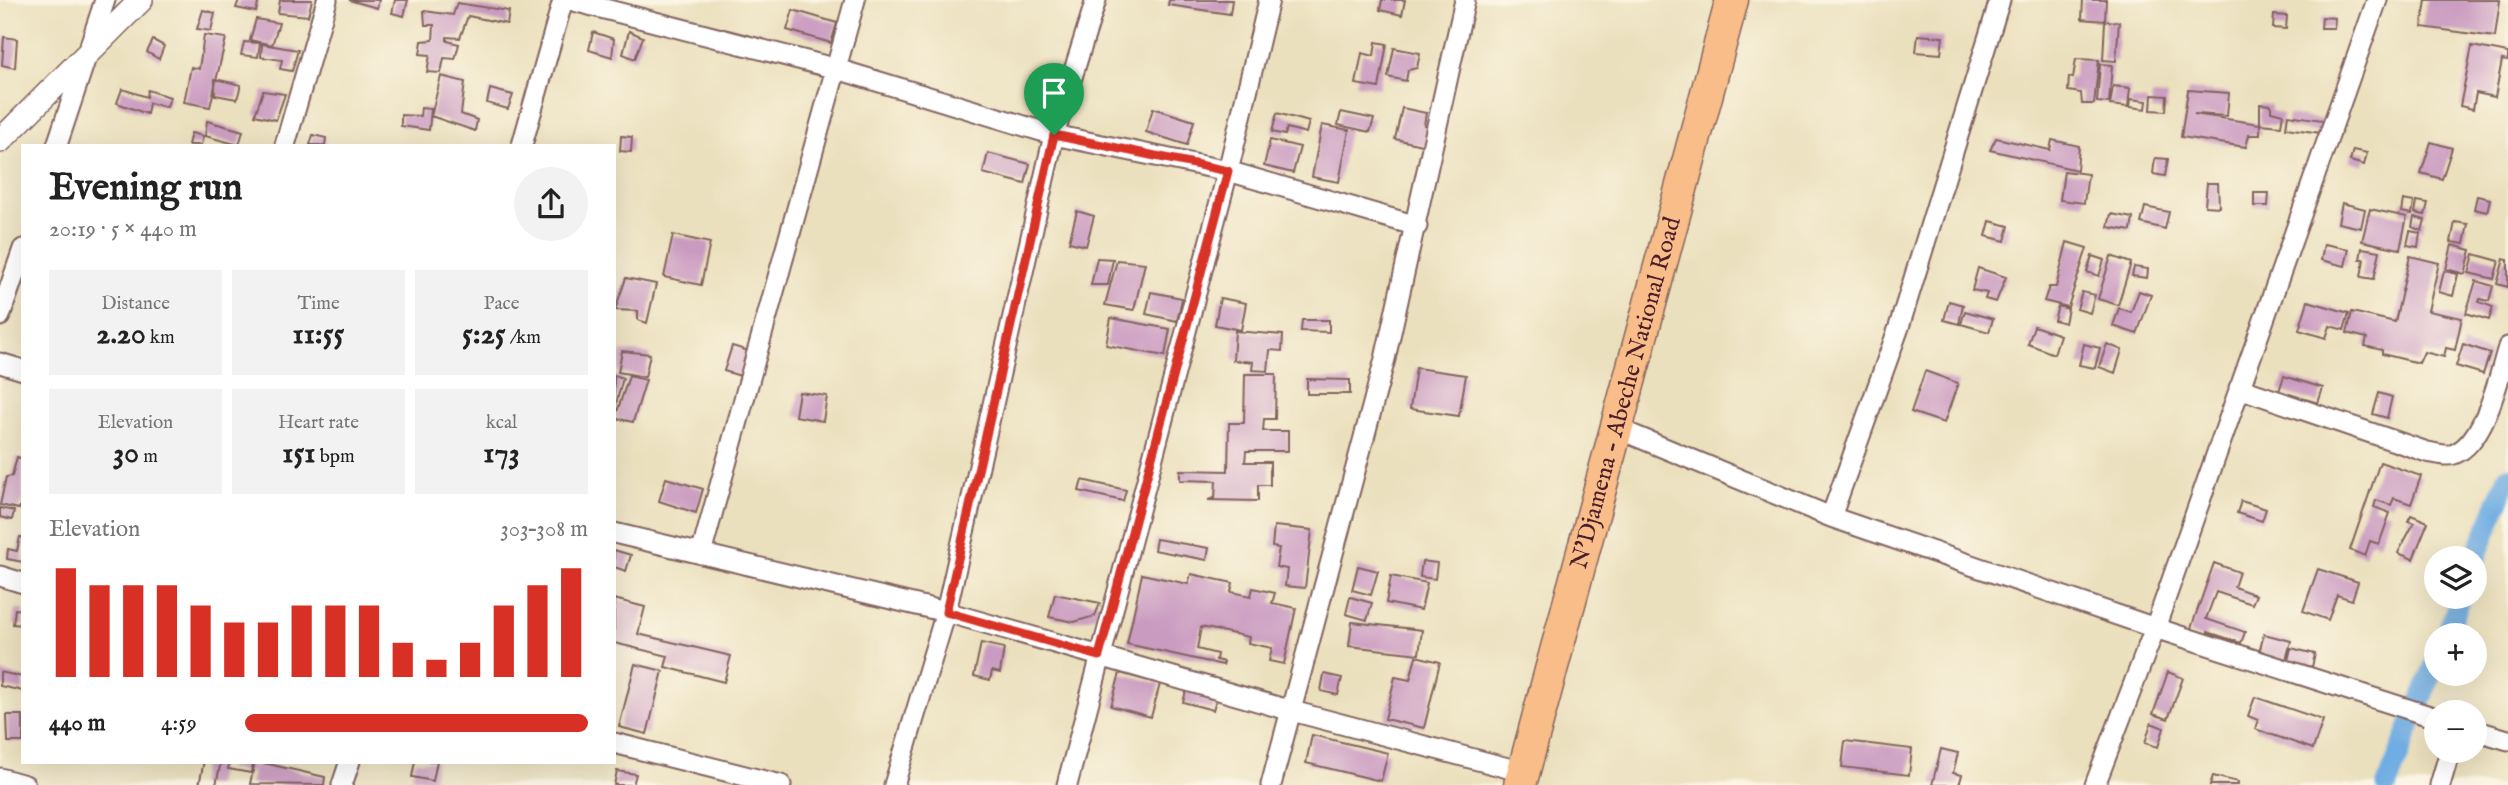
<!DOCTYPE html>
<meta charset="utf-8">
<style>
:root{--surface:#fff;--page:#f2f2f2;--text:#222;--muted:#767676;--accent:#d93025}
body{margin:0;font-family:"IM FELL English",serif;background:var(--page);color:var(--text);height:100vh;display:flex;flex-direction:column;font-size:26px;white-space:nowrap}
*{box-sizing:border-box;margin:0}
p{font-size:23px;color:var(--muted)}
.icon{flex:none;width:38px;height:38px;fill:none;stroke:currentColor;stroke-width:2;stroke-linecap:round;stroke-linejoin:round}
.map{position:relative;flex:1;overflow:hidden}
.panel{position:absolute;left:21px;top:144px;width:595px;height:620px;display:flex;flex-direction:column;background:var(--surface);border-radius:0px;box-shadow:0 7px 28px #0002}
.panel>*{flex:none}
.tools{position:absolute;left:2424px;top:546px;display:grid;gap:14px}
.tools a{display:grid;place-items:center;width:63px;height:63px;border-radius:50%;background:var(--surface);box-shadow:0 7px 28px #0002;font-size:35px}
.pin{position:absolute;display:grid;place-items:center;width:60px;height:60px;color:#fff;margin:-72px -30px;border-radius:50% 50% 50% 0;rotate:-45deg;box-shadow:0 0 7px #0007}
.pin .icon{rotate:45deg}
.round{display:grid;place-items:center;flex:none;width:74px;height:74px;border-radius:37px;background:var(--page)}
.overview{display:flex;align-items:center;justify-content:space-between;height:119px;padding:0 28px}
h1{font-size:38px;font-weight:700;line-height:52px}
.stats{display:grid;grid-template-columns:repeat(3,1fr);gap:10px;height:119px;padding:7px 28px}
.stats div{display:grid;align-content:center;border-radius:0px;background:var(--page);text-align:center}
.stats b{font-size:30px;font-weight:700}
.stats small{font-size:19px;font-weight:400}
.stats p{font-size:19px}
.chart{height:196px;padding:14px 28px}
.chart p{display:flex;justify-content:space-between}
.chart svg{width:100%;height:126px;margin-top:7px;stroke:var(--accent);stroke-width:6}
ul{padding:0 28px;list-style:none;font-size:23px}
li{display:grid;grid-template-columns:112px 84px 1fr;align-items:center;height:52px}
li i{height:18px;border-radius:9px;background:var(--accent)}
.map>svg:first-child{display:block}
.lines{fill:none;stroke-linecap:round;stroke-linejoin:round}
.canal{stroke:#70ade2;stroke-width:21}
.building{fill:#ca9bc1}
.minor-casing{stroke:#82635e;stroke-width:23}
.tertiary-casing{stroke:#82635e;stroke-width:26}
.trunk-casing{stroke:#82635e;stroke-width:35}
.minor{stroke:#fff;stroke-width:19}
.tertiary{stroke:#fff;stroke-width:23}
.trunk{stroke:#f8bd88;stroke-width:32}
.route-casing{stroke:#fff;stroke-width:14}
.route{stroke:#d93025;stroke-width:9}
.labels{text-anchor:middle;dominant-baseline:central;stroke-width:5;stroke-linejoin:round;paint-order:stroke}
.street-label{font-size:24px;fill:#4a1f2b;stroke:#fcf5e5}
</style>
<div class="map">
<svg width="2508" height="785" viewBox="0 0 2508 785">
<rect width="100%" height="100%" fill="#fcf5e5"/>
<filter id="ink" filterUnits="userSpaceOnUse"><feTurbulence type="fractalNoise" baseFrequency=".0143" numOctaves="2"/><feDisplacementMap in="SourceGraphic" scale="14" xChannelSelector="R" yChannelSelector="G"/><feConvolveMatrix kernelMatrix="1 2 1 2 8 2 1 2 1" color-interpolation-filters="sRGB"/></filter>
<filter id="wash" filterUnits="userSpaceOnUse"><feTurbulence type="fractalNoise" baseFrequency=".00686" numOctaves="4" result="noise"/><feDisplacementMap in="SourceGraphic" scale="28" xChannelSelector="R" yChannelSelector="G"/><feGaussianBlur stdDeviation="1.57" result="paint"/><feColorMatrix in="noise" values="0 0 0 0 0 0 0 0 0 0 0 0 0 0 0 0 0 1.4 0 .05"/><feComposite in="paint" operator="in"/></filter>
<g filter="url(#wash)">
<rect width="100%" height="100%" fill="#ebe0bd"/>
<g class="lines">
<path class="canal" d="M 2474,562 L 2508,477
M 2446,635 L 2461,597
M 2387,785 L 2436,661"/>
</g>
<g id="blocks">
<path class="building" d="M 239,0 L 259,0 L 256,12 L 236,8 Z
M 280,0 L 312,0 L 308,16 L 278,13 Z
M 349,0 L 379,0 L 377,8 Z
M 395,0 L 408,0 L 404,16 L 392,13 Z
M 1169,0 L 1232,0 L 1230,14 L 1168,5 Z
M 1382,0 L 1405,0 L 1402,15 L 1380,10 Z
M 2083,0 L 2106,0 L 2105,21 L 2082,19 Z
M 2426,0 L 2500,0 L 2495,37 L 2422,27 Z
M 457,3 L 509,11 L 507,24 L 468,16 L 460,38 L 447,37 L 447,41 L 459,44 L 455,59 L 444,58 L 441,73 L 427,72 L 430,55 L 420,54 L 422,41 L 433,40 L 434,25 L 425,25 L 424,11 L 453,15 Z
M 203,10 L 215,13 L 211,31 L 197,29 Z
M 793,10 L 837,23 L 831,43 L 787,30 Z
M 2274,15 L 2287,16 L 2286,29 L 2273,28 Z
M 2322,17 L 2335,18 L 2334,28 L 2321,28 Z
M 256,19 L 279,23 L 272,45 L 250,40 Z
M 2105,21 L 2119,22 L 2116,61 L 2103,60 Z
M 629,31 L 643,37 L 635,59 L 623,54 Z
M 593,32 L 614,39 L 612,57 L 589,50 Z
M 204,35 L 226,38 L 210,107 L 184,102 L 191,67 L 199,69 Z
M 1918,35 L 1943,37 L 1941,54 L 1916,52 Z
M 4,37 L 17,39 L 15,68 L 2,65 Z
M 153,40 L 164,46 L 159,59 L 147,52 Z
M 244,42 L 260,43 L 258,57 L 241,55 Z
M 1376,42 L 1387,44 L 1379,88 L 1356,84 L 1362,53 L 1374,56 Z
M 262,44 L 298,50 L 292,71 L 280,69 L 282,60 L 261,57 Z
M 2472,46 L 2508,53 L 2508,61 L 2502,60 L 2495,97 L 2476,93 L 2473,109 L 2460,106 Z
M 1394,48 L 1420,53 L 1417,68 L 1408,70 L 1406,81 L 1388,77 Z
M 2076,59 L 2099,60 L 2094,104 L 2082,104 L 2081,93 L 2068,91 L 2069,77 L 2073,78 Z
M 2100,64 L 2112,65 L 2109,103 L 2097,102 Z
M 441,76 L 465,82 L 461,114 L 477,120 L 475,131 L 431,116 Z
M 215,79 L 241,85 L 237,99 L 215,95 Z
M 2113,86 L 2130,88 L 2128,107 L 2110,105 Z
M 122,89 L 147,97 L 148,90 L 170,97 L 167,107 L 149,103 L 147,114 L 117,103 Z
M 490,89 L 513,95 L 508,109 L 487,103 Z
M 2188,90 L 2229,93 L 2227,116 L 2194,114 L 2260,124 L 2260,135 L 2249,135 L 2246,147 L 2181,137 Z
M 263,91 L 285,94 L 276,120 L 255,115 Z
M 2152,95 L 2167,96 L 2166,111 L 2151,110 Z
M 2131,99 L 2147,101 L 2146,109 L 2130,107 Z
M 2260,104 L 2271,105 L 2271,111 L 2283,114 L 2281,126 L 2260,124 Z
M 421,108 L 431,109 L 429,130 L 401,126 L 401,115 L 420,116 Z
M 1153,108 L 1194,121 L 1187,145 L 1146,132 Z
M 1402,108 L 1426,113 L 1424,125 L 1430,127 L 1426,146 L 1395,139 Z
M 1341,112 L 1374,119 L 1370,132 L 1338,125 Z
M 1277,113 L 1309,122 L 1306,133 L 1287,128 L 1285,135 L 1272,132 Z
M 2288,115 L 2323,120 L 2321,133 L 2286,128 Z
M 207,121 L 243,131 L 239,145 L 205,136 Z
M 1322,125 L 1349,130 L 1339,182 L 1312,177 Z
M 191,133 L 203,136 L 201,145 L 188,145 Z
M 313,135 L 326,138 L 325,145 L 310,145 Z
M 621,136 L 632,137 L 631,152 L 620,151 Z
M 1996,138 L 2050,150 L 2052,140 L 2079,146 L 2077,170 L 1990,150 Z
M 1270,140 L 1300,147 L 1293,173 L 1264,166 Z
M 2431,142 L 2452,148 L 2442,179 L 2421,173 Z
M 2353,150 L 2367,153 L 2364,165 L 2350,161 Z
M 988,153 L 1030,164 L 1025,184 L 983,173 Z
M 2155,158 L 2168,159 L 2165,176 L 2153,174 Z
M 2064,171 L 2088,174 L 2084,203 L 2060,200 Z
M 2207,183 L 2218,183 L 2219,207 L 2205,206 Z
M 2254,193 L 2269,193 L 2268,206 L 2254,206 Z
M 2477,196 L 2490,199 L 2487,212 L 2474,209 Z
M 2403,200 L 2414,202 L 2412,214 L 2401,212 Z
M 2417,201 L 2428,203 L 2425,215 L 2415,213 Z
M 2342,203 L 2365,209 L 2361,228 L 2338,223 Z
M 2145,207 L 2169,212 L 2165,229 L 2141,223 Z
M 2370,209 L 2407,217 L 2400,249 L 2362,241 Z
M 1077,211 L 1094,216 L 1086,246 L 1069,242 Z
M 2111,214 L 2133,218 L 2131,231 L 2108,227 Z
M 2414,217 L 2425,220 L 2422,231 L 2412,227 Z
M 1990,221 L 2009,226 L 2005,241 L 1986,236 Z
M 2455,222 L 2468,224 L 2464,244 L 2451,242 Z
M 2410,231 L 2420,233 L 2418,247 L 2407,245 Z
M 673,235 L 710,243 L 701,285 L 664,277 Z
M 2067,242 L 2087,248 L 2068,307 L 2044,301 L 2049,287 L 2056,287 Z
M 2324,244 L 2349,249 L 2345,266 L 2321,260 Z
M 2452,245 L 2471,250 L 2465,274 L 2446,269 Z
M 2362,248 L 2380,251 L 2374,279 L 2361,277 L 2364,259 L 2360,259 Z
M 2474,254 L 2499,261 L 2494,279 L 2469,273 Z
M 2092,256 L 2104,260 L 2099,276 L 2087,272 Z
M 2111,256 L 2131,263 L 2118,305 L 2098,299 Z
M 2410,256 L 2439,263 L 2428,311 L 2462,318 L 2455,350 L 2446,348 L 2444,357 L 2424,352 L 2419,363 L 2382,354 L 2382,350 L 2365,346 L 2367,338 L 2347,333 L 2352,312 L 2395,322 Z
M 1097,258 L 1113,259 L 1108,285 L 1091,285 Z
M 2504,259 L 2508,260 L 2508,287 L 2497,284 Z
M 1117,260 L 1145,263 L 1134,310 L 1105,305 Z
M 2134,267 L 2148,269 L 2147,278 L 2132,276 Z
M 1978,268 L 2006,277 L 1996,302 L 1985,299 L 1987,293 L 1972,290 Z
M 2444,271 L 2458,274 L 2453,296 L 2439,292 Z
M 626,278 L 656,284 L 647,323 L 638,320 L 638,311 L 615,310 Z
M 2476,281 L 2493,286 L 2489,301 L 2480,299 L 2479,302 L 2493,307 L 2489,320 L 2466,313 Z
M 2139,291 L 2151,295 L 2137,334 L 2113,326 L 2119,308 L 2131,312 Z
M 1151,292 L 1182,298 L 1177,321 L 1146,314 Z
M 2082,292 L 2095,295 L 2090,313 L 2077,309 Z
M 1220,298 L 1246,303 L 1241,330 L 1215,325 Z
M 1949,301 L 1963,305 L 1959,324 L 1944,320 Z
M 2308,301 L 2349,313 L 2344,330 L 2330,326 L 2326,338 L 2299,330 Z
M 2058,306 L 2068,309 L 2065,323 L 2054,320 Z
M 1965,311 L 1993,319 L 1989,332 L 1961,324 Z
M 1111,318 L 1170,329 L 1165,356 L 1106,345 Z
M 1302,320 L 1329,320 L 1329,332 L 1301,331 Z
M 2034,326 L 2060,335 L 2054,354 L 2028,344 Z
M 1235,331 L 1283,335 L 1282,351 L 1270,350 L 1268,371 L 1252,370 L 1253,362 L 1233,360 Z
M 2084,344 L 2100,348 L 2095,368 L 2079,365 Z
M 2107,344 L 2122,350 L 2115,373 L 2099,367 Z
M 2463,344 L 2490,353 L 2483,374 L 2456,366 Z
M 732,346 L 752,352 L 744,377 L 724,371 Z
M 622,351 L 650,354 L 645,377 L 618,372 Z
M 1416,368 L 1466,375 L 1459,416 L 1410,409 Z
M 1925,371 L 1958,383 L 1944,423 L 1911,412 Z
M 1245,374 L 1276,374 L 1275,419 L 1264,419 L 1263,431 L 1288,431 L 1288,451 L 1246,451 L 1245,462 L 1270,462 L 1270,485 L 1258,485 L 1258,501 L 1208,500 L 1215,498 L 1216,481 L 1180,480 L 1180,470 L 1228,471 L 1229,423 L 1244,423 Z
M 614,375 L 623,378 L 615,408 L 614,408 Z
M 629,376 L 646,380 L 633,422 L 615,418 Z
M 2284,376 L 2323,388 L 2318,403 L 2279,391 Z
M 1307,379 L 1350,380 L 1350,394 L 1307,394 Z
M 799,392 L 827,396 L 823,421 L 795,416 Z
M 2379,393 L 2392,397 L 2387,418 L 2373,414 Z
M 17,457 L 23,459 L 23,498 L 19,509 L 0,505 L 6,477 L 12,476 Z
M 2380,462 L 2421,476 L 2411,504 L 2394,498 L 2391,505 L 2376,500 L 2374,507 L 2390,513 L 2379,544 L 2370,541 L 2365,556 L 2350,550 Z
M 666,478 L 703,489 L 696,513 L 659,501 Z
M 1082,480 L 1126,490 L 1123,501 L 1079,491 Z
M 2241,501 L 2266,509 L 2262,521 L 2237,513 Z
M 0,508 L 14,511 L 12,520 L 0,517 Z
M 2411,515 L 2428,522 L 2413,559 L 2398,553 L 2414,523 L 2408,521 Z
M 1274,526 L 1312,530 L 1305,588 L 1285,586 L 1287,569 L 1276,567 L 1279,548 L 1272,547 Z
M 20,537 L 23,537 L 23,562 L 7,559 L 8,549 L 17,551 Z
M 1156,539 L 1209,548 L 1207,560 L 1154,550 Z
M 614,550 L 631,555 L 626,571 L 614,567 Z
M 1422,561 L 1437,563 L 1435,579 L 1420,577 Z
M 2214,563 L 2239,572 L 2234,587 L 2256,595 L 2252,604 L 2216,592 L 2206,619 L 2245,632 L 2241,643 L 2208,632 L 2205,639 L 2189,634 Z
M 1358,566 L 1378,571 L 1371,595 L 1352,590 Z
M 2318,569 L 2358,582 L 2352,600 L 2337,595 L 2328,620 L 2303,611 Z
M 1142,574 L 1188,584 L 1191,574 L 1233,583 L 1231,592 L 1251,596 L 1253,588 L 1275,593 L 1272,603 L 1296,608 L 1284,664 L 1269,661 L 1272,648 L 1248,643 L 1249,637 L 1201,627 L 1197,649 L 1217,654 L 1216,660 L 1224,662 L 1223,665 L 1127,644 Z
M 1391,576 L 1427,583 L 1421,610 L 1386,603 Z
M 1055,594 L 1100,603 L 1095,616 L 1074,622 L 1049,617 Z
M 1350,597 L 1372,603 L 1367,620 L 1346,614 Z
M 614,599 L 645,607 L 638,634 L 731,656 L 724,682 L 665,667 L 668,656 L 614,643 Z
M 15,609 L 23,610 L 23,625 L 13,624 Z
M 1352,622 L 1422,630 L 1419,654 L 1349,646 Z
M 2264,634 L 2291,641 L 2286,660 L 2259,653 Z
M 981,643 L 1004,648 L 1000,673 L 992,671 L 990,680 L 974,676 Z
M 2291,648 L 2315,654 L 2312,667 L 2288,661 Z
M 1416,656 L 1440,662 L 1424,728 L 1385,719 L 1395,677 L 1410,680 Z
M 635,664 L 663,671 L 647,734 L 619,727 Z
M 0,672 L 23,677 L 23,691 L 0,686 Z
M 2168,672 L 2183,678 L 2168,719 L 2153,714 Z
M 1120,673 L 1160,684 L 1151,717 L 1111,706 Z
M 1324,674 L 1342,678 L 1338,695 L 1321,691 Z
M 1187,688 L 1217,696 L 1213,710 L 1183,702 Z
M 2255,697 L 2323,720 L 2313,749 L 2255,729 L 2258,720 L 2248,716 Z
M 7,715 L 23,715 L 23,742 L 8,742 Z
M 2151,723 L 2164,728 L 2158,747 L 2145,743 Z
M 1312,735 L 1388,753 L 1381,781 L 1306,763 Z
M 1845,741 L 1912,749 L 1909,775 L 1842,767 Z
M 1941,749 L 1958,753 L 1953,773 L 1962,775 L 1959,785 L 1932,785 Z
M 204,761 L 221,761 L 216,785 L 199,785 Z
M 230,761 L 253,761 L 251,773 L 228,769 Z
M 255,761 L 325,777 L 324,785 L 250,784 Z
M 415,761 L 437,761 L 433,781 L 412,777 Z
M 617,771 L 636,774 L 633,785 L 614,785 Z
M 2213,776 L 2238,782 L 2238,785 L 2210,785 Z"/>
</g>
</g>
<g filter="url(#ink)">
<use href="#blocks" fill-opacity="0" stroke="#82635e" stroke-width="2"/>
<g class="lines">
<g class="minor-casing">
<path id="minor" d="M 570,0 L 837,69 L 1054,135 L 1228,171 L 1417,226
M 57,145 L 105,0
M 285,145 L 327,0
M 522,145 L 563,0
M 0,316 L 23,249
M 0,363 L 23,370
M 2239,388 L 2427,452 C 2435,453 2447,457 2454,454 C 2485,442 2499,377 2508,347
M 1616,428 L 1831,517 L 2155,628 L 2436,718
M 1831,517 L 1899,327 L 2000,0
M 614,533 L 946,612 L 1292,711 L 1523,772
M 701,554 L 855,0
M 0,576 L 23,583
M 2474,730 L 2508,740
M 614,743 L 781,785
M 0,778 L 25,785
M 342,785 L 350,761
M 894,785 L 946,612 L 1054,135 L 1096,0
M 1067,785 L 1228,171 L 1269,0
M 1271,785 L 1385,359 L 1465,0
M 2095,785 L 2155,628 L 2377,0
M 2440,785 L 2450,751"/>
</g>
<g class="tertiary-casing">
<path id="tertiary" d="M 0,141 L 141,0"/>
</g>
<g class="trunk-casing">
<g id="trunk">
<path id="s1" d="M 1520,785 L 1732,0"/>
</g>
</g>
<use href="#minor" class="minor"/>
<use href="#tertiary" class="tertiary"/>
<use href="#trunk" class="trunk"/>
</g>
</g>
<g class="lines" filter="url(#ink)">
<g class="route-casing">
<path id="route" d="M 1054,135 L 1228,171 L 1099,656 L 946,612 Z"/>
</g>
<use href="#route" class="route"/>
</g>
<g class="labels">
<g class="street-label">
<text stroke="none"><textPath href="#s1" startOffset="406">N'Djamena - Abeche National Road</textPath></text>
</g>
</g>
</svg>
<div class="tools">
<a><svg class="icon" aria-label="layers" viewBox="0 0 24 24"><path d="M12 4l9 5-9 5-9-5zM3 14l9 5 9-5"/></svg></a>
<a>+</a>
<a>−</a>
</div>
<div class="pin" style="left:1054px;top:135px;background:#1e9e55"><svg class="icon" aria-label="arrive" viewBox="0 0 24 24"><path d="M6 21V4h12l-3 4 3 4H6"/></svg></div>
<section class="panel">
<div class="overview"><div><h1>Evening run</h1><p>20:19 · 5 × 440 m</p></div><a class="round"><svg class="icon" aria-label="share" viewBox="0 0 24 24"><path d="M12 15V3M7 8l5-5 5 5M5 13v7h14v-7"/></svg></a></div>
<div class="stats">
<div><p>Distance</p><b>2.20<small> km</small></b></div>
<div><p>Time</p><b>11:55</b></div>
<div><p>Pace</p><b>5:25<small> /km</small></b></div>
</div>
<div class="stats">
<div><p>Elevation</p><b>30<small> m</small></b></div>
<div><p>Heart rate</p><b>151<small> bpm</small></b></div>
<div><p>kcal</p><b>173</b></div>
</div>
<div class="chart"><p><span>Elevation</span>303–308 m</p>
<svg viewBox="0 0 160 44" preserveAspectRatio="none"><path d="M5 44V6M15 44V12M25 44V12M35 44V12M45 44V19M55 44V25M65 44V25M75 44V19M85 44V19M95 44V19M105 44V32M115 44V38M125 44V32M135 44V19M145 44V12M155 44V6"/></svg>
</div>
<ul>
<li><b>440 m</b>4:59<i style="width:100%"></i></li>
</ul>
</section>
</div>
